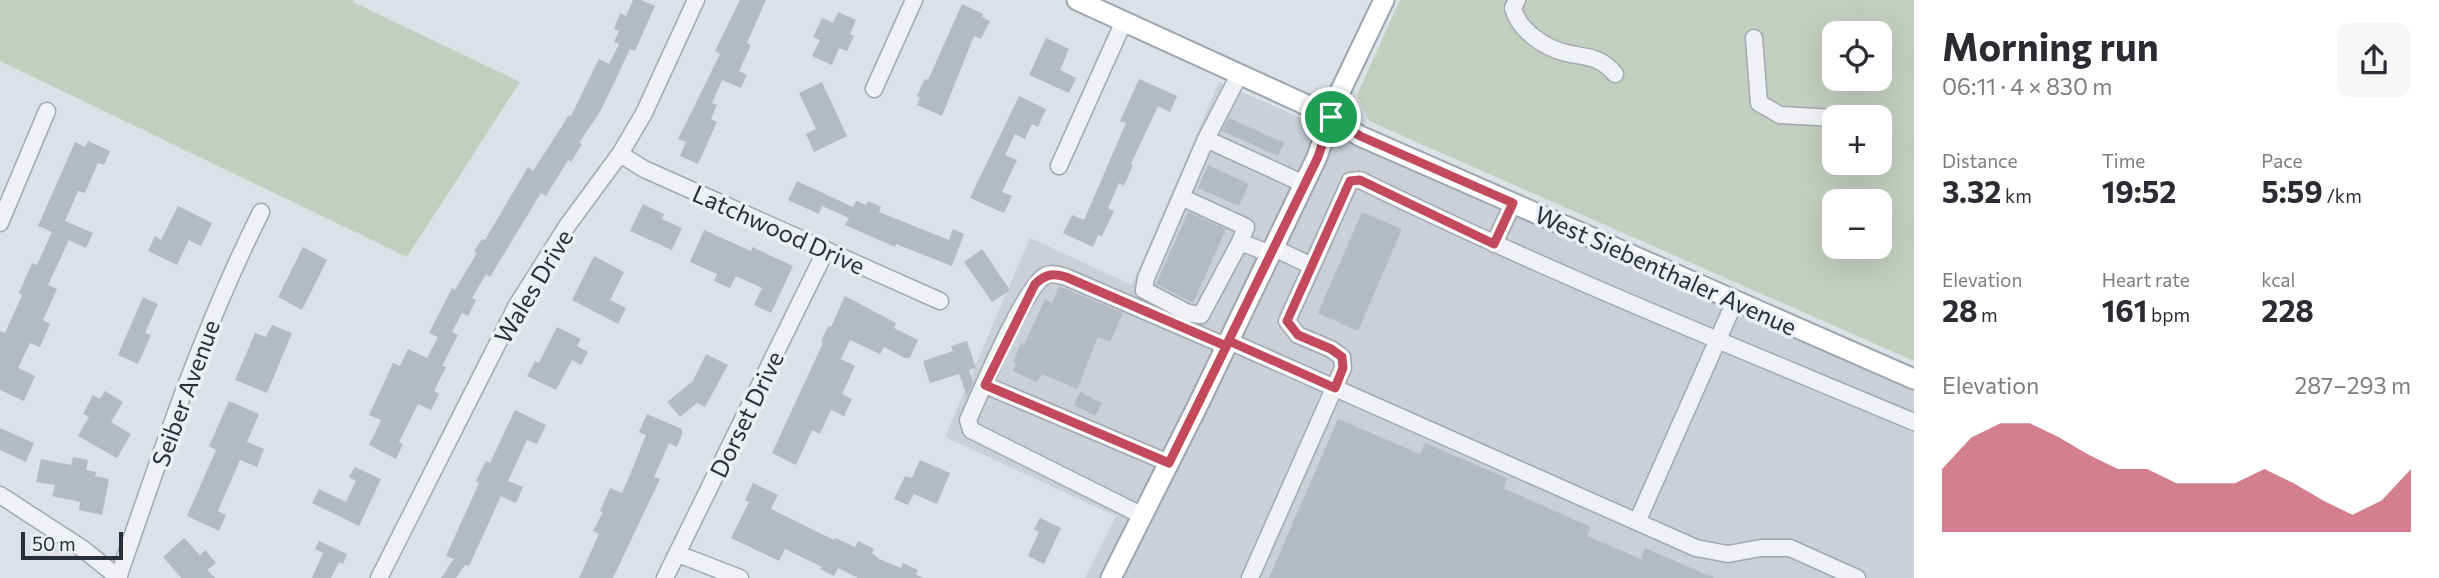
<!DOCTYPE html>
<meta charset="utf-8">
<style>
:root{--surface:#fff;--page:#f7f7f7;--text:#2b2b33;--muted:#7c7c81;--accent:#c3495d}
body{margin:0;font-family:Commissioner,sans-serif;background:var(--page);color:var(--text);height:100vh;display:flex;flex-direction:column;font-size:26px;white-space:nowrap}
*{box-sizing:border-box;margin:0}
p{font-size:23px;color:var(--muted)}
.icon{flex:none;width:38px;height:38px;fill:none;stroke:currentColor;stroke-width:2;stroke-linecap:round;stroke-linejoin:round}
.map{position:relative;flex:1;overflow:hidden}
.sheet{display:flex;flex-direction:column;background:var(--surface);width:525px}
.sheet>*{flex:none}
.buttons{position:absolute;left:1822px;top:21px;display:grid;gap:14px}
.buttons a{display:grid;place-items:center;width:70px;height:70px;border-radius:14px;background:var(--surface);box-shadow:0 7px 28px #0002;font-size:35px}
.scale{position:absolute;left:21px;bottom:18px;width:102px;box-sizing:border-box;padding-left:7px;border:4px solid #272f3b;border-top:0;font-size:19px;line-height:24px;white-space:nowrap;color:#272f3b;-webkit-text-stroke:5px #eceff4;paint-order:stroke}
.pin{position:absolute;display:grid;place-items:center;width:60px;height:60px;color:#fff;margin:-30px;border:4px solid #fff;border-radius:50%;box-shadow:0 2px 7px #0007}
.round{display:grid;place-items:center;flex:none;width:74px;height:74px;border-radius:14px;background:var(--page)}
.summary{display:flex;align-items:center;justify-content:space-between;height:119px;padding:0 28px}
h1{font-size:38px;font-weight:700;line-height:52px}
.metrics{display:grid;grid-template-columns:repeat(3,1fr);gap:10px;height:119px;padding:7px 28px}
.metrics div{display:grid;align-content:center}
.metrics b{font-size:30px;font-weight:700}
.metrics small{font-size:19px;font-weight:400}
.metrics p{font-size:19px}
.chart{height:196px;padding:14px 28px}
.chart p{display:flex;justify-content:space-between}
.chart svg{width:100%;height:126px;margin-top:7px;fill:var(--accent);opacity:.7}
main{display:flex;flex:1;min-height:0}
.map>svg:first-child{display:block}
.built{fill:#cbcfd7}
.green{fill:#c3cfbe;fill-rule:evenodd}
.building{fill:#b4bac2}
.lines{fill:none;stroke-linecap:round;stroke-linejoin:round}
.minor-casing{stroke:#a3a7af;stroke-width:19}
.major-casing{stroke:#9da5b0;stroke-width:23}
.minor{stroke:#eff1f4;stroke-width:16}
.major{stroke:#fff;stroke-width:19}
.route-casing{stroke:#fff;stroke-width:14}
.route{stroke:#c3495d;stroke-width:9}
.labels{text-anchor:middle;dominant-baseline:central;stroke-width:7;stroke-linejoin:round;paint-order:stroke}
.street-label{font-size:24px;fill:#272f3b;stroke:#eceff4}
</style>
<main>
<div class="map">
<svg width="1914" height="578" viewBox="0 0 1914 578">
<rect width="100%" height="100%" fill="#dde0e6"/>
<path class="built" d="M 1219,82 L 1914,388 L 1914,578 L 1085,578 L 1116,516 L 945,437 L 1030,238 L 1132,285 Z"/>
<path class="green" d="M 0,0 L 354,0 L 353,2 L 520,82 L 407,257 L 0,61 Z
M 1400,0 L 1914,0 L 1914,361 L 1369,121 L 1357,95 ZM 1834,33 L 1880,33 L 1880,79 L 1834,79 ZM 1834,117 L 1880,117 L 1880,163 L 1834,163 ZM 1834,201 L 1880,201 L 1880,247 L 1834,247 Z"/>
<path class="building" d="M 633,0 L 641,0 L 655,6 L 635,51 L 630,49 L 601,110 L 579,143 L 582,144 L 571,162 L 568,160 L 546,196 L 541,193 L 490,277 L 486,274 L 472,298 L 476,300 L 468,316 L 462,313 L 452,332 L 458,335 L 442,366 L 446,367 L 434,391 L 439,394 L 431,410 L 418,404 L 399,442 L 403,444 L 396,459 L 369,445 L 381,420 L 369,415 L 393,363 L 400,366 L 408,349 L 427,358 L 438,337 L 429,333 L 452,288 L 455,290 L 477,253 L 474,251 L 482,239 L 485,240 L 528,167 L 533,171 L 569,115 L 571,116 L 599,59 L 609,64 L 619,44 L 614,42 L 619,31 L 614,29 L 620,13 L 626,16 Z
M 740,0 L 766,0 L 747,43 L 751,45 L 739,71 L 747,75 L 741,88 L 722,80 L 712,103 L 717,105 L 711,119 L 717,122 L 698,164 L 680,156 L 686,142 L 678,139 L 720,54 L 715,51 Z
M 962,4 L 983,14 L 982,17 L 990,21 L 981,39 L 974,36 L 942,116 L 917,105 L 920,98 L 917,96 L 925,79 L 928,80 Z
M 838,12 L 856,20 L 850,34 L 854,36 L 847,51 L 839,48 L 832,65 L 812,56 L 820,40 L 813,37 L 822,18 L 833,23 Z
M 1046,38 L 1069,49 L 1060,70 L 1076,78 L 1069,93 L 1029,75 Z
M 1139,79 L 1177,96 L 1170,112 L 1158,106 L 1131,164 L 1133,165 L 1124,186 L 1119,183 L 1108,208 L 1114,211 L 1102,236 L 1098,235 L 1093,247 L 1063,233 L 1072,215 L 1084,220 L 1126,123 L 1120,121 Z
M 822,82 L 847,136 L 814,152 L 806,134 L 816,129 L 799,93 Z
M 1019,96 L 1046,109 L 1038,127 L 1032,124 L 1025,139 L 1015,134 L 1005,155 L 1017,160 L 1002,192 L 1012,196 L 1004,213 L 970,198 Z
M 1229,118 L 1284,143 L 1278,156 L 1222,131 Z
M 88,141 L 110,151 L 104,165 L 98,163 L 85,193 L 78,191 L 65,221 L 93,233 L 86,248 L 69,240 L 48,285 L 57,289 L 43,320 L 50,324 L 40,347 L 30,343 L 18,368 L 35,376 L 24,401 L 0,390 L 0,331 L 5,333 L 22,295 L 19,293 L 32,263 L 37,265 L 52,232 L 38,226 L 75,142 L 85,147 Z
M 1208,165 L 1249,184 L 1239,206 L 1198,188 Z
M 797,181 L 853,207 L 856,201 L 866,205 L 868,201 L 881,207 L 879,212 L 949,240 L 953,229 L 964,234 L 952,266 L 896,244 L 895,247 L 845,225 L 849,218 L 822,206 L 819,214 L 788,200 Z
M 643,204 L 664,214 L 662,219 L 682,228 L 672,250 L 630,231 Z
M 178,206 L 212,223 L 201,246 L 189,240 L 177,265 L 148,251 L 155,236 L 161,240 Z
M 1188,212 L 1226,229 L 1193,303 L 1156,284 Z
M 1362,212 L 1402,229 L 1358,331 L 1318,313 Z
M 704,230 L 751,251 L 752,247 L 793,266 L 771,313 L 754,305 L 762,288 L 736,276 L 730,288 L 714,281 L 717,274 L 690,262 Z
M 303,247 L 327,260 L 302,310 L 278,297 Z
M 982,249 L 1010,290 L 992,302 L 964,262 Z
M 594,256 L 624,272 L 610,300 L 626,308 L 618,324 L 572,300 Z
M 1059,286 L 1123,313 L 1110,342 L 1098,337 L 1077,389 L 1042,374 L 1037,382 L 1013,371 L 1016,364 L 1013,362 L 1021,343 L 1024,345 L 1045,299 L 1052,303 Z
M 845,296 L 896,323 L 894,328 L 918,340 L 910,358 L 905,358 L 884,347 L 880,354 L 850,340 L 841,359 L 855,366 L 842,394 L 852,399 L 844,416 L 831,410 L 820,434 L 812,430 L 796,465 L 772,453 L 823,343 L 821,342 L 828,326 L 831,327 Z
M 143,297 L 158,304 L 145,333 L 151,335 L 138,364 L 118,355 Z
M 272,325 L 292,333 L 267,393 L 235,380 L 255,333 L 266,337 Z
M 557,327 L 581,339 L 577,346 L 588,352 L 581,365 L 572,360 L 556,390 L 527,376 L 535,361 L 539,363 Z
M 967,341 L 976,368 L 969,370 L 973,383 L 967,396 L 959,374 L 930,383 L 923,361 L 953,351 L 951,346 Z
M 706,354 L 728,365 L 705,407 L 697,403 L 680,417 L 667,402 L 693,381 Z
M 105,391 L 123,402 L 111,422 L 131,434 L 117,458 L 78,436 L 89,417 L 83,414 L 93,395 L 100,399 Z
M 1080,392 L 1102,403 L 1095,416 L 1074,405 Z
M 229,401 L 259,414 L 247,442 L 264,449 L 257,467 L 240,460 L 218,511 L 226,515 L 219,531 L 187,516 L 216,450 L 209,446 Z
M 515,410 L 546,425 L 537,444 L 527,440 L 508,481 L 523,487 L 516,503 L 501,496 L 469,566 L 465,565 L 456,578 L 441,578 L 454,559 L 446,556 L 479,483 L 476,481 L 486,461 L 490,463 Z
M 647,414 L 682,429 L 682,434 L 677,447 L 669,443 L 654,477 L 660,479 L 613,578 L 579,578 L 599,534 L 593,531 L 603,512 L 600,511 L 610,488 L 622,493 L 634,465 L 646,435 L 639,432 Z
M 1338,419 L 1420,454 L 1425,443 L 1507,478 L 1503,488 L 1591,527 L 1587,536 L 1641,559 L 1645,548 L 1714,578 L 1269,578 Z
M 0,428 L 34,443 L 26,462 L 0,450 Z
M 73,457 L 88,460 L 86,470 L 96,472 L 95,476 L 109,479 L 102,515 L 79,510 L 80,502 L 52,496 L 55,485 L 36,482 L 41,459 L 71,465 Z
M 920,460 L 950,473 L 937,504 L 914,494 L 908,505 L 894,499 L 905,476 L 912,478 Z
M 355,467 L 381,479 L 359,526 L 312,503 L 319,489 L 346,502 L 356,481 L 349,477 Z
M 753,483 L 778,495 L 771,509 L 834,540 L 836,538 L 855,547 L 858,541 L 874,549 L 872,553 L 879,559 L 901,568 L 903,563 L 918,570 L 916,575 L 924,578 L 858,578 L 838,568 L 834,576 L 820,569 L 822,567 L 785,549 L 779,561 L 731,538 L 749,502 L 745,500 Z
M 1040,518 L 1061,528 L 1044,564 L 1028,556 L 1039,532 L 1034,529 Z
M 184,538 L 200,555 L 205,550 L 216,563 L 207,570 L 215,578 L 181,578 L 163,557 Z
M 319,541 L 347,554 L 343,564 L 339,562 L 331,578 L 312,578 L 323,553 L 315,549 Z"/>
<g class="lines">
<g class="minor-casing">
<path id="minor" d="M 1517,0 L 1513,8 C 1518,30 1545,48 1566,53 C 1588,58 1600,56 1615,74
M 1754,38 L 1759,103 L 1780,115 L 1834,118
M 1239,75 L 1206,139 L 1146,278 L 1144,290 L 1188,313 L 1201,315 L 1240,242 L 1271,254
M 874,89 L 914,0
M 1206,139 L 1304,184
M 620,154 L 644,169 L 940,301
M 1059,166 L 1124,21
M 1181,197 L 1246,227 L 1240,242
M 0,223 L 47,111
M 1494,244 L 1513,203
M 1274,248 L 1312,266 L 1350,181 L 1360,180 C 1541,269 1728,344 1914,422
M 1229,341 L 1696,548 L 1728,554 L 1761,548 L 1790,548 L 1857,578
M 985,385 L 1169,463
M 0,495 L 83,549 L 119,578
M 1143,516 L 971,430 L 968,420 C 980,394 1025,286 1045,276 C 1051,272 1059,275 1066,277 L 1226,346
M 1637,522 L 1735,301
M 678,554 L 740,578
M 118,578 C 161,453 202,330 261,212
M 379,578 L 517,305 L 567,226 L 620,154 L 644,113 L 696,0
M 665,578 L 826,250
M 1250,578 L 1343,368 L 1342,357 L 1331,349 L 1298,335 L 1287,321 L 1312,266"/>
</g>
<g class="major-casing">
<path id="major" d="M 1077,0 L 1311,107 L 1360,136 L 1914,379
M 1111,578 L 1198,405 L 1317,157 L 1338,96 L 1384,0"/>
</g>
<use href="#minor" class="minor"/>
<use href="#major" class="major"/>
</g>
<g class="lines">
<g class="route-casing">
<path id="route" d="M 1331,117 L 1318,157 L 1226,346 L 1066,277 C 1052,273 1046,274 1035,284 L 985,385 L 1169,463 L 1229,341 L 1335,388 L 1343,368 L 1342,357 L 1331,349 L 1298,335 L 1287,321 L 1350,181 L 1360,180 L 1494,244 L 1513,203 L 1360,136 L 1331,117"/>
</g>
<use href="#route" class="route"/>
</g>
<g class="labels">
<g class="street-label">
<text transform="translate(779 229) rotate(24)">Latchwood Drive</text>
<text transform="translate(1666 270) rotate(24)">West Siebenthaler Avenue</text>
<text transform="translate(533 286) rotate(-59)">Wales Drive</text>
<text transform="translate(185 393) rotate(-70)">Seiber Avenue</text>
<text transform="translate(746 414) rotate(-64)">Dorset Drive</text>
</g>
</g>
</svg>
<div class="buttons">
<a><svg class="icon" aria-label="locate" viewBox="0 0 24 24"><circle cx="12" cy="12" r="6"/><path d="M12 2v4M12 18v4M2 12h4M18 12h4"/></svg></a>
<a>+</a>
<a>−</a>
</div>
<div class="scale">50 m</div>
<div class="pin" style="left:1331px;top:117px;background:#1e9e55"><svg class="icon" aria-label="arrive" viewBox="0 0 24 24"><path d="M6 21V4h12l-3 4 3 4H6"/></svg></div>
</div>
<section class="sheet">
<div class="summary"><div><h1>Morning run</h1><p>06:11 · 4 × 830 m</p></div><a class="round"><svg class="icon" aria-label="share" viewBox="0 0 24 24"><path d="M12 15V3M7 8l5-5 5 5M5 13v7h14v-7"/></svg></a></div>
<div class="metrics">
<div><p>Distance</p><b>3.32<small> km</small></b></div>
<div><p>Time</p><b>19:52</b></div>
<div><p>Pace</p><b>5:59<small> /km</small></b></div>
</div>
<div class="metrics">
<div><p>Elevation</p><b>28<small> m</small></b></div>
<div><p>Heart rate</p><b>161<small> bpm</small></b></div>
<div><p>kcal</p><b>228</b></div>
</div>
<div class="chart"><p><span>Elevation</span>287–293 m</p>
<svg viewBox="0 0 160 44" preserveAspectRatio="none"><path d="M0 44V22L10 11L20 6L30 6L40 11L50 17L60 22L70 22L80 27L90 27L100 27L110 22L120 27L130 33L140 38L150 33L160 22V44z"/></svg>
</div>
</section>
</main>
